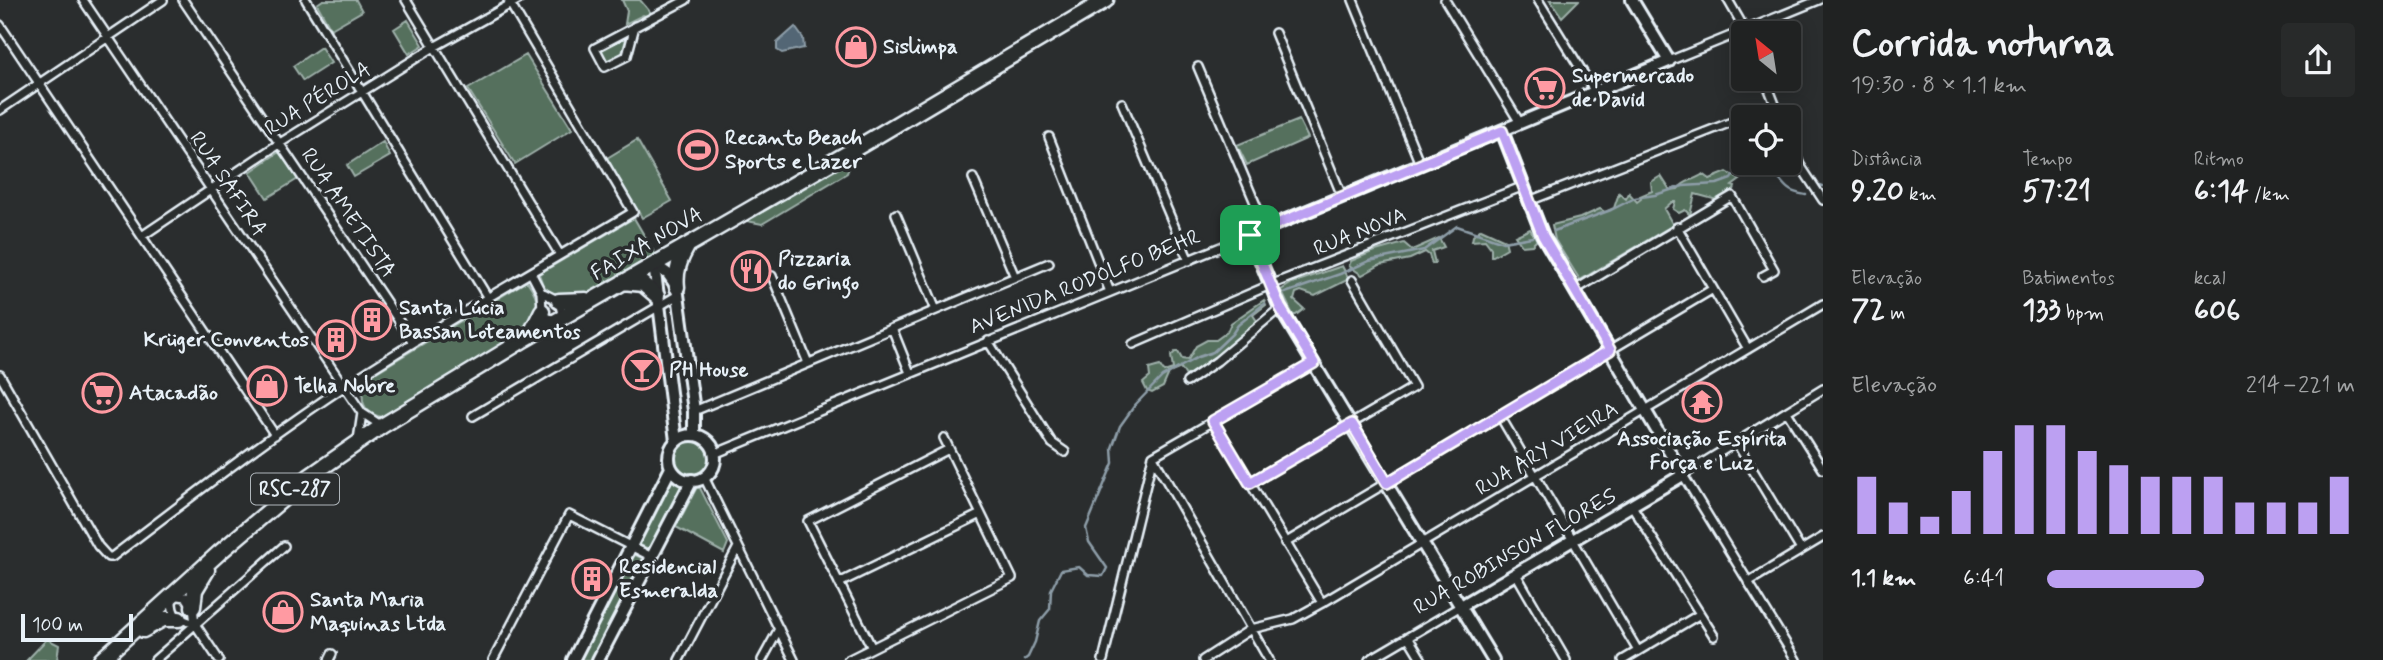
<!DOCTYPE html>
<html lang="pt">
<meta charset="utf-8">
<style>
:root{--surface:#202222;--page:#282a2a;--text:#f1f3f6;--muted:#a2a4a5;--line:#3d3f40;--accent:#bca0f2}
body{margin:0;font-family:Mynerve,sans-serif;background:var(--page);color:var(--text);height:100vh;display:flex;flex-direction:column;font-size:26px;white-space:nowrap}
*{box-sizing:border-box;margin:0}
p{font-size:23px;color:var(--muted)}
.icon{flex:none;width:38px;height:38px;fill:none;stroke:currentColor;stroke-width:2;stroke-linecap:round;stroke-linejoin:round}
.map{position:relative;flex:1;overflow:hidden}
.panel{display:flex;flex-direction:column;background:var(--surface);width:560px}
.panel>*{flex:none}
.needle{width:46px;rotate:330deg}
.tools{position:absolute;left:1731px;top:21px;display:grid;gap:14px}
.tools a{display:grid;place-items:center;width:70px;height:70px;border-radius:7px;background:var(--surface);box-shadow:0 4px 18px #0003,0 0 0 2px var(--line);font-size:35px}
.scale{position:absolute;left:21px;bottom:18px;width:112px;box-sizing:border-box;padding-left:7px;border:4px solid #e8f1f8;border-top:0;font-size:19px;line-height:24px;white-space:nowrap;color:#e8f1f8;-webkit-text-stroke:5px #2a2d2e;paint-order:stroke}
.pin{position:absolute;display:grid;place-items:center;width:60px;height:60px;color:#fff;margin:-30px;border-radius:14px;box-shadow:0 4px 10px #0006}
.round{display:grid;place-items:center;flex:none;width:74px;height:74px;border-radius:7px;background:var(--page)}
.summary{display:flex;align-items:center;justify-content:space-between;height:119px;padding:0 28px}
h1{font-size:38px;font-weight:800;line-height:52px}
.metrics{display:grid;grid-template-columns:repeat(3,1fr);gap:10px;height:119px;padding:7px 28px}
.metrics div{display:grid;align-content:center}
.metrics b{font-size:30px;font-weight:800}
.metrics small{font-size:19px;font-weight:400}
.metrics p{font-size:19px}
.chart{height:196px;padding:14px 28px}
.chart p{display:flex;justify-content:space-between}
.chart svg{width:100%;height:126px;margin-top:7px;stroke:var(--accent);stroke-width:6}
ul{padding:0 28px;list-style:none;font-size:23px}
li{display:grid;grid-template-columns:112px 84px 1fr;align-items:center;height:52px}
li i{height:18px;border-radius:9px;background:var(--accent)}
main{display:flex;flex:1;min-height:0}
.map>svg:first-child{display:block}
.green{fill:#556f5d;stroke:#9eb0aa;stroke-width:2}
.water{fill:#526675;stroke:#8e9ea9;stroke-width:2}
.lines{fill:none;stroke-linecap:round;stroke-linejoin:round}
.stream{stroke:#8e9ea9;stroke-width:2.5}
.street-casing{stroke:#e8f1f8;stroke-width:12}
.secondary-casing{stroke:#e8f1f8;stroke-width:16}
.highway-casing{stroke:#e8f1f8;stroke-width:19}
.street{stroke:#2a2d2e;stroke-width:7}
.secondary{stroke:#2a2d2e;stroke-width:10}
.highway{stroke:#2a2d2e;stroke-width:14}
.route-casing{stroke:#fff;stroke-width:14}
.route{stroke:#bca0f2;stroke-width:9}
.labels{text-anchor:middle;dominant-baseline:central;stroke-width:7;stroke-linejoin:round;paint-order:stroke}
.shield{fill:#2a2d2e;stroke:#afb6bb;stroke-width:2}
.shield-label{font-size:19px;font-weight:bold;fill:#e8f1f8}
.poi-label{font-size:21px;font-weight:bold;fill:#e8f1f8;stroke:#2a2d2e;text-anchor:start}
.street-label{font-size:21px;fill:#e8f1f8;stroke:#2a2d2e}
</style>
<main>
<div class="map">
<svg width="1823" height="660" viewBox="0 0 1823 660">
<rect width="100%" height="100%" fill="#2a2d2e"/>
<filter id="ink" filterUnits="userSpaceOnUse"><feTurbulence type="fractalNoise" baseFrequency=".0143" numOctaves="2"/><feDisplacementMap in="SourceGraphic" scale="14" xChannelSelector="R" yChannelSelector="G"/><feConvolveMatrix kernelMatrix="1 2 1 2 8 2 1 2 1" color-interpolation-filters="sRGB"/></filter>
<g filter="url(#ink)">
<path class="green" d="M 323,0 L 356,0 L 362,11 L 331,29 L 317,4 Z
M 622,0 L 640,0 L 651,13 L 649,17 L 643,15 L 625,24 L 627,11 Z
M 1550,0 L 1579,0 L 1562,17 Z
M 408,20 L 423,45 L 409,54 L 394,29 Z
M 627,36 L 622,53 L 606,62 L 600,50 Z
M 321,47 L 331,63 L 303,81 L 293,66 Z
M 526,55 L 572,129 L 515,164 L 468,89 Z
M 1299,120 L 1308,138 L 1247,165 L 1237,145 Z
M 637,140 L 672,201 L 642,218 L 607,158 Z
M 383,142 L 390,156 L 354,177 L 347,165 Z
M 279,152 L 298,179 L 267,198 L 250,172 Z
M 852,159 L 847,173 L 762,224 L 747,221 Z
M 1727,172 L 1740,180 L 1732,186 L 1735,187 L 1734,190 L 1717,200 L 1695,194 L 1690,215 L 1685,210 L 1679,213 L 1673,209 L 1675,202 L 1672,202 L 1664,209 L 1673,225 L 1580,280 L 1555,240 L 1552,225 L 1580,218 L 1600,209 L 1605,212 L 1614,208 L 1619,193 L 1626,199 L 1629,193 L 1637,202 L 1641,199 L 1640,196 L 1652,191 L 1651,182 L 1661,176 L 1670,190 L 1678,189 C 1684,180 1694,181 1703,174 L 1710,179 Z
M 634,218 L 655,254 L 588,295 L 554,296 L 543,285 L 539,274 Z
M 1481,229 L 1505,240 L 1507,248 L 1493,256 L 1491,256 L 1491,248 L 1485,240 L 1472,241 L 1473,236 Z
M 1530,229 L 1537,240 L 1532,245 L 1522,246 L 1515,236 Z
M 1439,238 L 1444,247 L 1432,251 L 1435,263 L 1432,264 L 1429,255 L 1425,252 L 1410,259 L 1380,265 L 1362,275 L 1349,266 L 1351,261 L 1372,252 L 1404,243 L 1412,250 Z
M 1342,266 L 1349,279 L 1315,296 L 1301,291 L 1296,293 L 1294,300 L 1304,309 L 1296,315 L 1293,315 L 1281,290 L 1292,283 Z
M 527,281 C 543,303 540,316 521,333 L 381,417 C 356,410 359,388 375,373 Z
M 1264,300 L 1266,305 L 1253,315 L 1257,321 L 1221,355 L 1186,376 L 1181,368 L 1169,373 L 1163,387 L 1152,393 L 1147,391 L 1143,383 L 1150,377 L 1149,369 L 1160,366 L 1164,372 L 1173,369 L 1171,356 L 1175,352 L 1178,352 L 1182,359 L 1188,360 L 1196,346 L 1207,340 L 1216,340 L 1227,332 L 1231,323 Z
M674 457a18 18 0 1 1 36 0a18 18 0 1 1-36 0Z
M 672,478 L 685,485 L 651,550 L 638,544 Z
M 697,487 L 700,488 L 728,543 L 724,553 L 676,527 Z
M 633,554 L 646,560 L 593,660 L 578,660 Z
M 47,639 L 59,645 L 57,660 L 27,660 Z"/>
<path class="water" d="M 795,27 L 803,38 L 804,48 L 782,53 L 777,50 L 777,43 Z"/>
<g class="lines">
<path class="stream" d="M 1820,185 L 1823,186
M 1554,231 L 1611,210 L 1635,198 L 1655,195 L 1683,186 L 1717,184 L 1731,179 C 1742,158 1764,165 1778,178 C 1782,182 1786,188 1790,190 C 1794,193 1801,194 1806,195
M 1285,293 L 1340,274 L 1369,261 L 1424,250 L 1457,226 L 1503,242 L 1532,237
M 1024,660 L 1028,657 L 1035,642 L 1040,621 L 1050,609 L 1051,590 L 1061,570 L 1079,567 L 1088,575 L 1103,576 L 1107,568 L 1089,542 L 1086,528 L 1113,463 L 1112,448 L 1120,426 L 1135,405 L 1162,377 L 1198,357 L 1213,352 L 1232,334 L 1238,325 L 1265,303"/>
<g class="street-casing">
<path id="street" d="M 83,0 L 362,413 L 382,426
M 183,0 L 413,342
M 306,0 L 488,298
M 406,0 L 560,255
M 1353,0 L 1420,164
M 1445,0 L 1520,123
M 1538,0 L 1595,92
M 1728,0 L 1747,33
M 0,25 L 275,435
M 635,26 L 627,56 L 605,67 L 595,48 L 686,0
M 1275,33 L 1342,196
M 1669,61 L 1819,0
M 1198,67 L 1266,229
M 1765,79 L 1780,117
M 1122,103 L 1189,261
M 0,110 L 163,0
M 1049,137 L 1110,292
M 1788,137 L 1800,165 L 1823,200
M 973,178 L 1015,277
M 1529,201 L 1775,105
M 896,214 L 936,310
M 1677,227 L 1748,349
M 142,236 L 280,143 L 434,47 L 518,0
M 531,273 L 541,292 L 542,311 L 547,318 L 559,320 L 562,314 L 559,301 L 541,292
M 772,276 L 808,363
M 1575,290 L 1732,196 L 1774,270 L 1763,276
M 892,328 L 910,373
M 988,341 L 1052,443 L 1065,452
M 1133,344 L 1270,285 L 1524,186
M 0,375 L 98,546 L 108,557 L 112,557 C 190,498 266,438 348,384 C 441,323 538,269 633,212 L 508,0
M 1187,382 L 1217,361 L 1280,308
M 694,411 L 1049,263
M 1787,412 L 1823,469
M 473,416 L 678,295
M 1500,416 L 1638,651
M 1213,421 L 1322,603
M 358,440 L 362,413
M 1736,442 L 1801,550
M 714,454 L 1250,235
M 1153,457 L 1269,660
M 704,477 L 794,660
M 1250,483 L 1414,387 L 1352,280
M 1632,506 L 1714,636
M 1285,543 L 1713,289
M 1516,574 L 1566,660
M 1748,582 L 1823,537
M 839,583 L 981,514
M 195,624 C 176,618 171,616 172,595 L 186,597 L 193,607 L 195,624 L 219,660
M 1408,637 L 1422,660
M 872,648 L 808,521 L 949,449
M 155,660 L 284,546
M 329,660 L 332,654
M 493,660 L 569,515 L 652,557
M 679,660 L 738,547
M 762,660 L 779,629
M 848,660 L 1012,578 L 944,438
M 1103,660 L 1153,456 L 1314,363
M 1203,660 L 1251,629 L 1293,619 L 1322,603 L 1823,304
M 1369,660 L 1461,606
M 1623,660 L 1700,614
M 1796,660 L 1683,475 L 1823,389"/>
</g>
<g class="secondary-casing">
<path id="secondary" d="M 654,264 L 668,274 L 677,287 L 694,411 L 694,435
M 654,264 L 676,441
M669 458a23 23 0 1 1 46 0a23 23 0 1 1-46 0Z
M 1461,606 L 1683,475 L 1543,236 L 1502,131
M 573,660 L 671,468
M 598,660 L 692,480
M 1493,660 L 1280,308 L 1250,235 L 1669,61 L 1632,0"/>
</g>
<g class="highway-casing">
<path id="highway" d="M 623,282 L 643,284 L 657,296
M 677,287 C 675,271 680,259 688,245
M 559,301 L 586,300
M 530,335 L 542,311
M 193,607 L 195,590 L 207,570
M 143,630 L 163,619 L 179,619
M 101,660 L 219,553 L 310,476 L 382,426 L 525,339 L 865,143 L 1106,0"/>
</g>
<use href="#street" class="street"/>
<use href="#secondary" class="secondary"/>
<use href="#highway" class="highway"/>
</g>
</g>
<g class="lines" filter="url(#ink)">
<g class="route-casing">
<path id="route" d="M 1502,131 L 1543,236 L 1610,350 L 1387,483 L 1352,424 L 1250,483 L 1213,421 L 1314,363 L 1280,307 L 1250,235 Z"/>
</g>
<use href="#route" class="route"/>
</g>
<defs>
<g id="shop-ring" transform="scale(2.0125)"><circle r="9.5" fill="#2a2d2e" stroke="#ff9aa2" stroke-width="1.5"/><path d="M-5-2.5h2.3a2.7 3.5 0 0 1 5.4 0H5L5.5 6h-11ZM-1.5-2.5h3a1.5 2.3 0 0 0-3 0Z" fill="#ff9aa2"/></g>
<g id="supermarket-ring" transform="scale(2.0125)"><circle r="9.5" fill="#2a2d2e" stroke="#ff9aa2" stroke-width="1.5"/><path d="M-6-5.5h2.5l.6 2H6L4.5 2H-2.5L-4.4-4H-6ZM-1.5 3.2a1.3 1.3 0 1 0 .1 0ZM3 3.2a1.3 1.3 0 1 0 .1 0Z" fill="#ff9aa2"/></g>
<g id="stadium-ring" transform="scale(2.0125)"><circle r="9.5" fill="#2a2d2e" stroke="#ff9aa2" stroke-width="1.5"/><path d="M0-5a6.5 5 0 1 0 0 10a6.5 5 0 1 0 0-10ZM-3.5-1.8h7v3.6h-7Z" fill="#ff9aa2"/></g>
<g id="restaurant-ring" transform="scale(2.0125)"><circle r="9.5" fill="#2a2d2e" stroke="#ff9aa2" stroke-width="1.5"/><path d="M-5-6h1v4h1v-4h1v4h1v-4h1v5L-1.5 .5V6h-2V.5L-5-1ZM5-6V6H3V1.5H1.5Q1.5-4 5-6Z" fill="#ff9aa2"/></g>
<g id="building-ring" transform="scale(2.0125)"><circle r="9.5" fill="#2a2d2e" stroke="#ff9aa2" stroke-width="1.5"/><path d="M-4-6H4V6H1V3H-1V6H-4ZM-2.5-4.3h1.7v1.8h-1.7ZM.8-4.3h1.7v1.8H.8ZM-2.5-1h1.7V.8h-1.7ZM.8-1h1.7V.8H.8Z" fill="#ff9aa2"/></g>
<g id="bar-ring" transform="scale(2.0125)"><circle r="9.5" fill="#2a2d2e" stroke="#ff9aa2" stroke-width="1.5"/><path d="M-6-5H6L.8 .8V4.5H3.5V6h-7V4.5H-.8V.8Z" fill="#ff9aa2"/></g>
<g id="temple-ring" transform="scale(2.0125)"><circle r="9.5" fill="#2a2d2e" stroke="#ff9aa2" stroke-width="1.5"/><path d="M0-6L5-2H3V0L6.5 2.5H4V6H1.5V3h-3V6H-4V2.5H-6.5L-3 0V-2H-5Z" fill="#ff9aa2"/></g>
</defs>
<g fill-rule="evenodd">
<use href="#shop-ring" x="856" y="47"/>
<use href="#supermarket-ring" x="1545" y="88"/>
<use href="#stadium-ring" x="698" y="150"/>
<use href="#restaurant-ring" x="751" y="271"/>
<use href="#building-ring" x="372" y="320"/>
<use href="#building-ring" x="336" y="340"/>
<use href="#bar-ring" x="642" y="370"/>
<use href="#shop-ring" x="267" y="386"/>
<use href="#supermarket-ring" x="102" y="393"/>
<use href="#temple-ring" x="1702" y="402"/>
<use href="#building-ring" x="592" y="579"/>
<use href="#shop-ring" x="283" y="612"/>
</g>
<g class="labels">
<rect class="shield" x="251" y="473.5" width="88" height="31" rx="5"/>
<g class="shield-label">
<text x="295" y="489">RSC-287</text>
</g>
<g class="poi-label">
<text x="883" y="47">Sislimpa</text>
<text x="1572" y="76">Supermercado<tspan x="1572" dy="24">de David</tspan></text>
<text x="725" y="138">Recanto Beach<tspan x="725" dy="24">Sports e Lazer</tspan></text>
<text x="778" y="259">Pizzaria<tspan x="778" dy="24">do Gringo</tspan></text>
<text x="399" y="308">Santa Lúcia<tspan x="399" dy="24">Bassan Loteamentos</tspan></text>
<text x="309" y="340" text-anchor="end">Krüger Conventos</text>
<text x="669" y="370">PH House</text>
<text x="294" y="386">Telha Nobre</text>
<text x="129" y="393">Atacadão</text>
<text x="1702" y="439" text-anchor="middle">Associação Espírita<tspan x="1702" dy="24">Força e Luz</tspan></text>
<text x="619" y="567">Residencial<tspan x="619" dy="24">Esmeralda</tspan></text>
<text x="310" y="600">Santa Maria<tspan x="310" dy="24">Maquinas Ltda</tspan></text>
</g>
<g class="street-label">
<text transform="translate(318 99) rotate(-32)">RUA PÉROLA</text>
<text transform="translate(228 184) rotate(56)">RUA SAFIRA</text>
<text transform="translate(348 213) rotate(56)">RUA AMETISTA</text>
<text transform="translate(1360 232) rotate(-22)">RUA NOVA</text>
<text transform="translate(647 244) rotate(-30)">FAIXA NOVA</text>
<text transform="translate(1085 282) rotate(-22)">AVENIDA RODOLFO BEHR</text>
<text transform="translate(1547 449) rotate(-31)">RUA ARY VIEIRA</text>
<text transform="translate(1515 552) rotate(-30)">RUA ROBINSON FLORES</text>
</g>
</g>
</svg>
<div class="tools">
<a><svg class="needle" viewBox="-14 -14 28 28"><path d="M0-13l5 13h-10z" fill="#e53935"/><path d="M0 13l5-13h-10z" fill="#a2a4a5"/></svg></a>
<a><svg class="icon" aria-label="locate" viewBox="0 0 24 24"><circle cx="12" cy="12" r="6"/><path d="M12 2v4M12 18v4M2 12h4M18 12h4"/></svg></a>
</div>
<div class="scale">100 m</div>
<div class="pin" style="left:1250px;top:235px;background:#1e9e55"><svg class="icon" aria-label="arrive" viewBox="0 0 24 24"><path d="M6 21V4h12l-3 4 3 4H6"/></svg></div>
</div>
<section class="panel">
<div class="summary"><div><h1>Corrida noturna</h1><p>19:30 · 8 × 1.1 km</p></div><a class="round"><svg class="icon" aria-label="share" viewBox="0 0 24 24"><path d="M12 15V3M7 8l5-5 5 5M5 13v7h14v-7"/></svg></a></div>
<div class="metrics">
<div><p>Distância</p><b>9.20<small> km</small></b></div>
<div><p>Tempo</p><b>57:21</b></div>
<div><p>Ritmo</p><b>6:14<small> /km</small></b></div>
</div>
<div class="metrics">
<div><p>Elevação</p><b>72<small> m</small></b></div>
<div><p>Batimentos</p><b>133<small> bpm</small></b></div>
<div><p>kcal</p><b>606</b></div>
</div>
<div class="chart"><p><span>Elevação</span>214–221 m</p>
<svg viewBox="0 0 160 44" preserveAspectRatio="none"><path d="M5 44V24M15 44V33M25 44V38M35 44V29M45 44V15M55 44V6M65 44V6M75 44V15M85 44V20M95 44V24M105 44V24M115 44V24M125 44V33M135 44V33M145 44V33M155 44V24"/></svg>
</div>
<ul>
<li><b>1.1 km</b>6:41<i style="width:51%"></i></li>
</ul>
</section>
</main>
